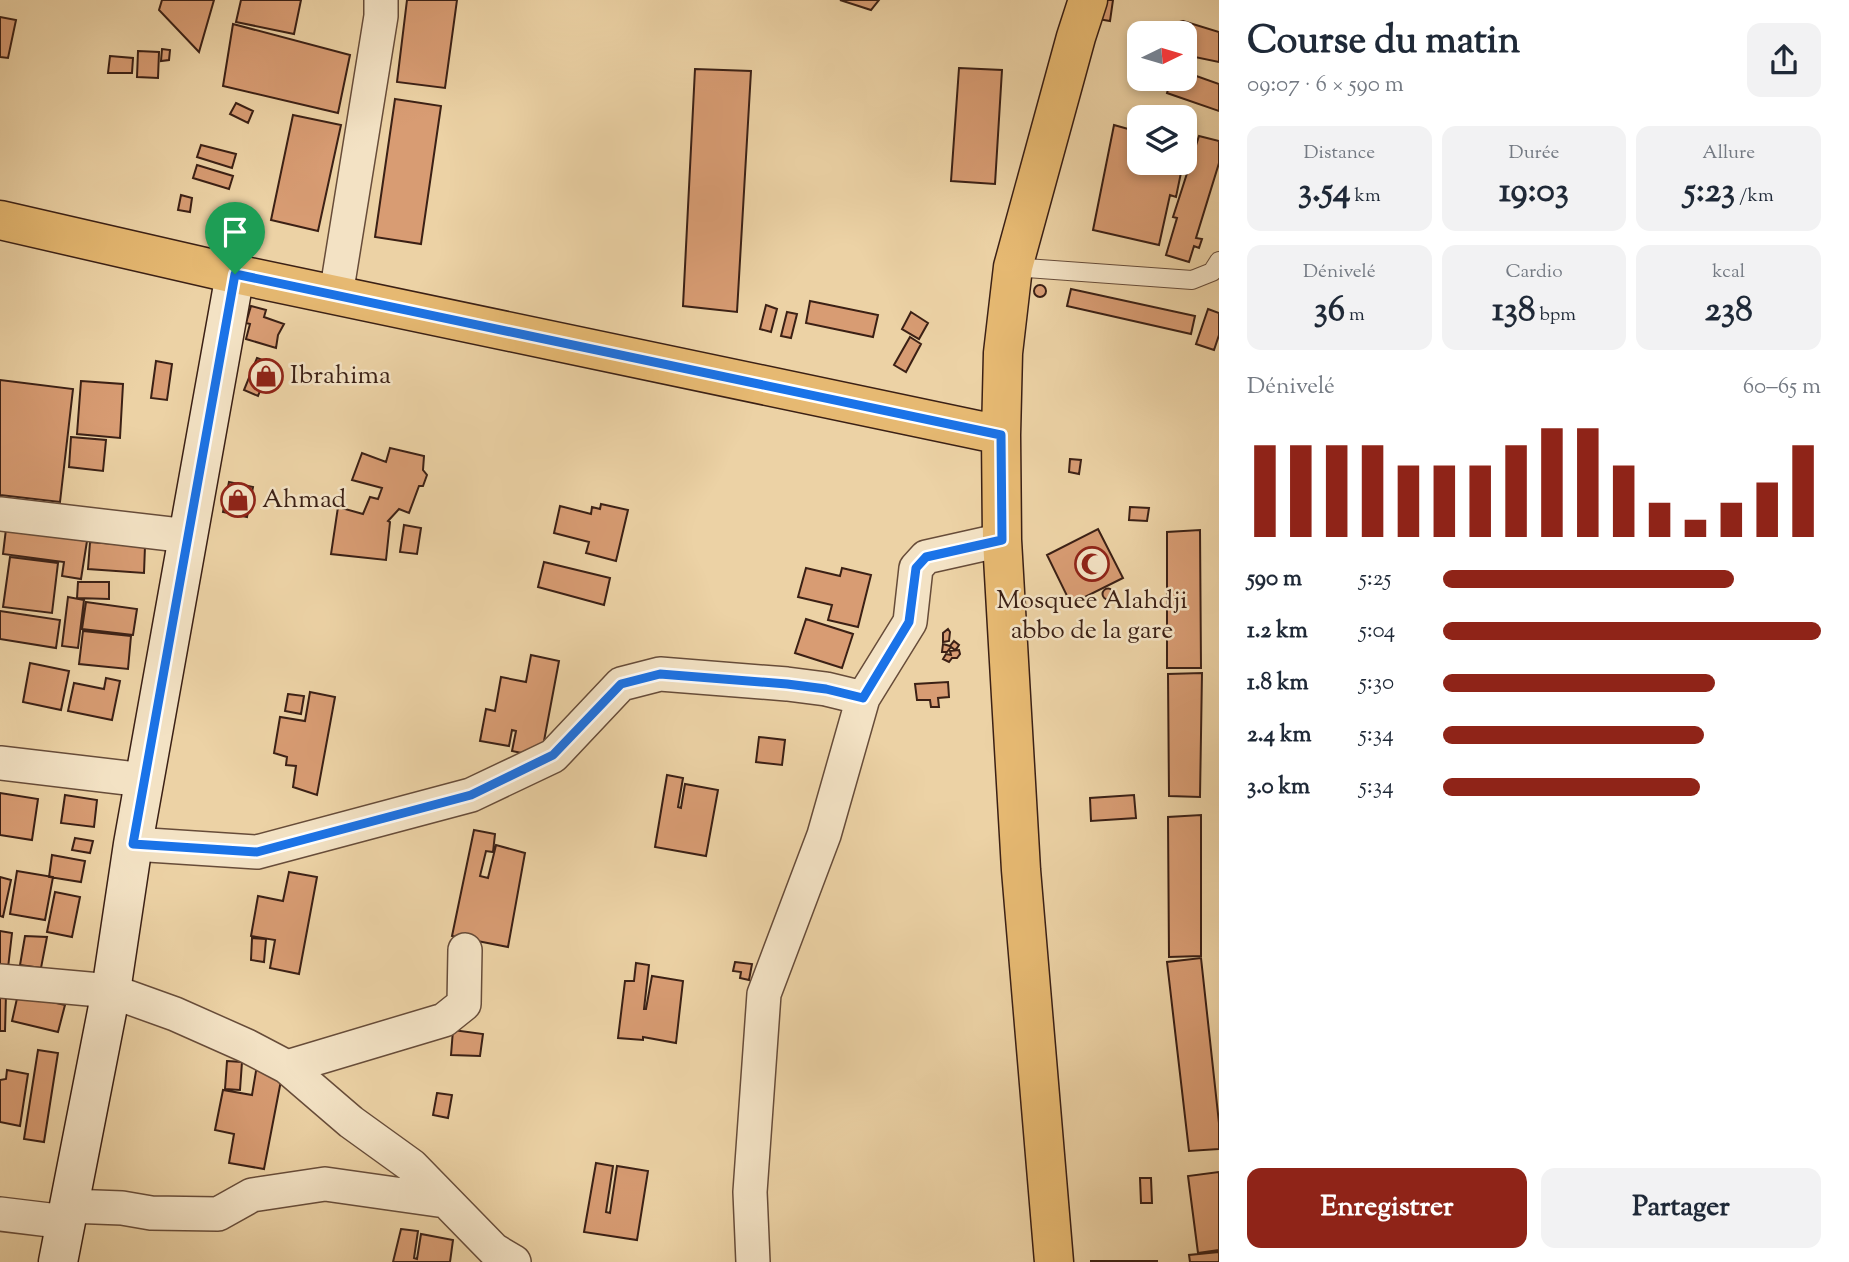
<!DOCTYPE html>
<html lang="fr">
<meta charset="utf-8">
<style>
:root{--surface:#fff;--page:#f2f2f3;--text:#1f2937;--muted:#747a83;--accent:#8f2418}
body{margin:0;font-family:"Sorts Mill Goudy",serif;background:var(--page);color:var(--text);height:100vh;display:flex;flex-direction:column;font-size:26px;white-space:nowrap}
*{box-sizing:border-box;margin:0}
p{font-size:23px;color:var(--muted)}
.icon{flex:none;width:38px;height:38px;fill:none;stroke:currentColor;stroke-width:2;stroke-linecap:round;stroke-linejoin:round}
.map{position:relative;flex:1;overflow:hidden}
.sheet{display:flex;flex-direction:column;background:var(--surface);width:630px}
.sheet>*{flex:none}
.needle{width:46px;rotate:85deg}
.fabs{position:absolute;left:1127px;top:21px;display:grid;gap:14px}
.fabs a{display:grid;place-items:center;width:70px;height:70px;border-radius:14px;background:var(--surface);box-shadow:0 4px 10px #0003;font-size:35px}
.pin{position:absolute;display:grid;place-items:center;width:60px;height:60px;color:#fff;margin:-72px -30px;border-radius:50% 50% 50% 0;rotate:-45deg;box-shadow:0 0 7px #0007}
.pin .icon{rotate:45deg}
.round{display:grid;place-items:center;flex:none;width:74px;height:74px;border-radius:14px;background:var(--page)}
.headline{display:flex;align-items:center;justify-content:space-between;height:119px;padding:0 28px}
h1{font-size:38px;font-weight:700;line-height:52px}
.figures{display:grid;grid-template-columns:repeat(3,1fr);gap:10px;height:119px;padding:7px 28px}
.figures div{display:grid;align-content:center;border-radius:14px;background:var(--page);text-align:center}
.figures b{font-size:35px;font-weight:700}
.figures small{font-size:19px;font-weight:400}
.figures p{font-size:19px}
.chart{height:196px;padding:14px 28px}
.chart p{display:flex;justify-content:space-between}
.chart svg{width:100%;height:126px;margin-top:7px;stroke:var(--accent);stroke-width:6}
.action{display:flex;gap:14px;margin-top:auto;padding:14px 28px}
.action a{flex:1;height:80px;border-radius:14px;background:var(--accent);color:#fff;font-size:28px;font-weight:700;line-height:80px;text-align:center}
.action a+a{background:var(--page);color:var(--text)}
ul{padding:0 28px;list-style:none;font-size:23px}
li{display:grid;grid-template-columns:112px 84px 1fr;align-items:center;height:52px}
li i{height:18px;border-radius:9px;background:var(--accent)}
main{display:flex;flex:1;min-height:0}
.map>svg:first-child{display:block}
.building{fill:#d89c73;stroke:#3b2015;stroke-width:2}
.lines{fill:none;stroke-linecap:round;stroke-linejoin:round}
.lane-casing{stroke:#674c39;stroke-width:20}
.street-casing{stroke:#674c39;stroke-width:36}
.secondary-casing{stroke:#3b2015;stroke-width:41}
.primary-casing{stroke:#3b2015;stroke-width:41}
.lane{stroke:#f3e2c4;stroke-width:18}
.street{stroke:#f3e2c4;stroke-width:33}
.secondary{stroke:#f3e2c4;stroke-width:38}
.primary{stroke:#e6b972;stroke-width:38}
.route-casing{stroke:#fff;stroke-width:14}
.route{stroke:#1a73e8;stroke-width:9}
.labels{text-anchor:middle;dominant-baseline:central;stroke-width:5;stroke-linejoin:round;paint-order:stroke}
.poi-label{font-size:26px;fill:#3b2015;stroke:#f3e2c4;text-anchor:start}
</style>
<main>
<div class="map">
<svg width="1219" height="1262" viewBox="0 0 1219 1262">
<rect width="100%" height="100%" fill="#ecd2a5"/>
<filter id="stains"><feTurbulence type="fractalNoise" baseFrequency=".00286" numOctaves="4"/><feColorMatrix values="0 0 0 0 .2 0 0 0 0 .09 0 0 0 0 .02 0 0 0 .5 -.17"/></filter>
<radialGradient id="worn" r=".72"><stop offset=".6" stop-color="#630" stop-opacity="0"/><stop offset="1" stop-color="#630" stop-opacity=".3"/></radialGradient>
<path class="building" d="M 162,0 L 214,0 L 199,52 L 159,10 Z
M 241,0 L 301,0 L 294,34 L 236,22 Z
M 407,0 L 457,0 L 445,88 L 397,82 Z
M 840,0 L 879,0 L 871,10 Z
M 1102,0 L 1113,0 L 1110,21 L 1098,19 Z
M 0,17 L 16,20 L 8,58 L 0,57 Z
M 1183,21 L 1219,32 L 1219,62 L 1185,55 L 1185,33 L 1157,33 L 1160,27 Z
M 233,24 L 350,55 L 338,113 L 223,86 Z
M 162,49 L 170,50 L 169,60 L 161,61 Z
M 138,51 L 159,52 L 158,78 L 137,77 Z
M 110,56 L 133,58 L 132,73 L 108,73 Z
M 959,68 L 1002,70 L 995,184 L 951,181 Z
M 695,69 L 751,71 L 737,312 L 683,306 Z
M 1185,72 L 1219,84 L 1219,111 L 1167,93 L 1171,79 L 1185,79 Z
M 395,99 L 441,106 L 421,244 L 375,237 Z
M 236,103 L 253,111 L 248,123 L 230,114 Z
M 293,115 L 341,125 L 318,231 L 271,220 Z
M 1114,125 L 1139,132 L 1139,163 L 1183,163 L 1176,197 L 1170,195 L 1159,245 L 1093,230 Z
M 1199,136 L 1219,141 L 1219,163 L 1196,238 L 1202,239 L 1199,248 L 1194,246 L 1189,262 L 1166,255 L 1177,218 L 1173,217 Z
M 201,145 L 236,154 L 232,168 L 197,157 Z
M 197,165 L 233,176 L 229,189 L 193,178 Z
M 181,195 L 192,198 L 190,212 L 178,210 Z
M 228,206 L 253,213 L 250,223 L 225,216 Z
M1034 291a6 6 0 1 1 12 0a6 6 0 1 1-12 0Z
M 1071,289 L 1195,316 L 1191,334 L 1067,306 Z
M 810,301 L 878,315 L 873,337 L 806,323 Z
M 766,305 L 777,309 L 771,332 L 760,329 Z
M 251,306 L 266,310 L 264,317 L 284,324 L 278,335 L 276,348 L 246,339 L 250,324 L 246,323 Z
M 1208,309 L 1219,313 L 1219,335 L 1214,350 L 1196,344 Z
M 787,312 L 797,314 L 791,338 L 781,336 Z
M 911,312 L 928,323 L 919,339 L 902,329 Z
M 910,337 L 921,344 L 906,372 L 894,365 Z
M 257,358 L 271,363 L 258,396 L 244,390 Z
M 156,361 L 172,364 L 167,400 L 151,398 Z
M 0,380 L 73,389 L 60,502 L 0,495 Z
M 81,381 L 123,384 L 120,438 L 77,434 Z
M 71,437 L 106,440 L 103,471 L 69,467 Z
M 390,448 L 424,456 L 423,470 L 427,475 L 423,486 L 419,486 L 409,513 L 399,509 L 388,521 L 390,522 L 386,560 L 331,554 L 338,507 L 363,514 L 370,497 L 378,499 L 382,488 L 352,480 L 362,453 L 386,462 Z
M 1070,459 L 1081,460 L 1079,474 L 1069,472 Z
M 229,482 L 253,487 L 247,517 L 223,512 Z
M 601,504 L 628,510 L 616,561 L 586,553 L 589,542 L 554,533 L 560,506 L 591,514 L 592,507 L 600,509 Z
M 1130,507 L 1149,508 L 1147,521 L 1129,520 Z
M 404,525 L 421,528 L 417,554 L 400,552 Z
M 6,529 L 87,541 L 81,579 L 62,576 L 64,562 L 3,554 Z
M 1098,529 L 1123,578 L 1071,604 L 1047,555 Z
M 1200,530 L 1201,668 L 1167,668 L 1167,532 Z
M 90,542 L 145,546 L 144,573 L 88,569 Z
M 10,557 L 58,563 L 52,613 L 3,607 Z
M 544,562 L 610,578 L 604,605 L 538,587 Z
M 806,568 L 840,576 L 842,568 L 871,575 L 858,627 L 828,620 L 832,605 L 798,597 Z
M 78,582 L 109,582 L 109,599 L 77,598 Z
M1102.5 594a5.5 5.5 0 1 1 11 0a5.5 5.5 0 1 1-11 0Z
M 68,597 L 84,600 L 78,648 L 62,646 Z
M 86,602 L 137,609 L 133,635 L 82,629 Z
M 0,611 L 60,620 L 56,648 L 0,639 Z
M 806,619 L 853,634 L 842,668 L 795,653 Z
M 948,629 L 950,632 L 949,641 L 943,642 L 943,633 Z
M 83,631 L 131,636 L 128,669 L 79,664 Z
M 954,641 L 959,645 L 957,648 L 955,650 L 951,647 L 947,652 L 942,652 L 943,644 L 950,646 Z
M 959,650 L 960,654 L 957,658 L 952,658 L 949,662 L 943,659 L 946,654 L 951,655 L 950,651 Z
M 531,655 L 559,661 L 541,757 L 512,751 L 516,731 L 512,730 L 509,746 L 480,741 L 486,709 L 495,711 L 501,677 L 526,682 Z
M 30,663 L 69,671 L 61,710 L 23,702 Z
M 1202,673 L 1200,797 L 1169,796 L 1168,674 Z
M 106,678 L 120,681 L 112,720 L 68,711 L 74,683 L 104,689 Z
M 948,682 L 949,697 L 938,698 L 939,707 L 931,707 L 930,700 L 917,700 L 915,684 Z
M 310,692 L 335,697 L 317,795 L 293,787 L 296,766 L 286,765 L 287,757 L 274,753 L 280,717 L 305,721 Z
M 288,694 L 304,696 L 301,714 L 285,711 Z
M 759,737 L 785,740 L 782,765 L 756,762 Z
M 667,775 L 683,778 L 678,807 L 681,808 L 685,784 L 718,790 L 706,856 L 655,847 Z
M 0,793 L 38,799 L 32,840 L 0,835 Z
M 65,795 L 97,800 L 94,827 L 61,823 Z
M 1134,795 L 1136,818 L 1091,821 L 1090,798 Z
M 1201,815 L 1201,956 L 1169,957 L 1168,817 Z
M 474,830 L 495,834 L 493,852 L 486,851 L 480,876 L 488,878 L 496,845 L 525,853 L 508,947 L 452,936 Z
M 75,838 L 93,841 L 90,853 L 72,850 Z
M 52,855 L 85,861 L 81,882 L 49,877 Z
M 17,871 L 53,877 L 45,920 L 10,914 Z
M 289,872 L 317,877 L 299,974 L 270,968 L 275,940 L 251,936 L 258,896 L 283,901 Z
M 0,877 L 11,880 L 3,917 L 0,916 Z
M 55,892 L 80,897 L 72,937 L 47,932 Z
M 0,931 L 12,933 L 8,968 L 0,967 Z
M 25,936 L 47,937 L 41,968 L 20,965 Z
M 252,938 L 266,939 L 264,962 L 251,960 Z
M 1201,958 L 1219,1123 L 1219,1149 L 1189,1151 L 1167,962 Z
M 735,962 L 752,964 L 749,980 L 740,978 L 741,972 L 733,971 Z
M 636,963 L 649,965 L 644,1009 L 646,1009 L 652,976 L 683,981 L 676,1043 L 643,1037 L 643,1040 L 618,1038 L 625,981 L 634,981 Z
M 0,994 L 6,994 L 5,1031 L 0,1031 Z
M 18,994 L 65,1005 L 58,1032 L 12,1021 Z
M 453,1030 L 483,1034 L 480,1056 L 451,1055 Z
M 38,1050 L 58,1053 L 44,1142 L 24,1139 Z
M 227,1061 L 242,1062 L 240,1090 L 225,1089 Z
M 257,1065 L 283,1070 L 264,1169 L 229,1163 L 234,1134 L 215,1130 L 223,1090 L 252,1095 Z
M 7,1070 L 28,1074 L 20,1126 L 0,1122 L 0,1080 L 6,1079 Z
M 437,1093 L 452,1095 L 448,1118 L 433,1115 Z
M 596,1163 L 613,1166 L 606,1212 L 610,1213 L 617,1166 L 648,1171 L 637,1240 L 584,1232 Z
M 1219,1172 L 1219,1250 L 1198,1253 L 1188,1176 Z
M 1140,1178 L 1151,1178 L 1152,1203 L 1141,1203 Z
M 401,1229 L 418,1231 L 414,1258 L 417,1259 L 421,1234 L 453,1240 L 450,1262 L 393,1262 Z
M 1219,1252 L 1219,1262 L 1190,1262 L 1189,1255 Z
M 1091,1261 L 1157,1261 L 1157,1262 L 1091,1262 Z"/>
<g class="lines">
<g class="lane-casing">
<path id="lane" d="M 1013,267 L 1192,280 L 1212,272 L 1219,261"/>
</g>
<g class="street-casing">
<path id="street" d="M 336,295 L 381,16 L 381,0
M 0,514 L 188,536
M 0,763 L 144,780
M 133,844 L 257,852 L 471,795 L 553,756 L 621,684 L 660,674 L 787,684 L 826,689 L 863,698
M 0,981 L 111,991 L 175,1014 L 247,1046 L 287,1067 L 351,1122 L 412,1166 L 494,1250 L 514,1262
M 287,1067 L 444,1020 L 464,1004 L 465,950
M 69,1206 L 122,1208 L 151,1213 L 218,1214 L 252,1195 L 325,1184 L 445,1201
M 0,1214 L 66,1222
M 753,1262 L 750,1192 L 764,994 L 824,835 L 863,698 L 910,622 L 916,568 L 926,557 L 1002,540"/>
</g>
<g class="secondary-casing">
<path id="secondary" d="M 58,1262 L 111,991 L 133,844 L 235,274"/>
</g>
<g class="primary-casing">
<path id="primary" d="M 0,220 L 235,274 L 1001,435
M 1054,1262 L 1021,870 L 1002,540 L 1001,435 L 1003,353 L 1013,267 L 1076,37 L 1088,0"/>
</g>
<use href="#lane" class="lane"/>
<use href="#street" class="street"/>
<use href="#secondary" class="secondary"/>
<use href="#primary" class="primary"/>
</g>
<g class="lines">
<g class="route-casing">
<path id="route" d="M 235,274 L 1001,435 L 1002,540 L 926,557 L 916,568 L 909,622 L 863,698 L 826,689 L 787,684 L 660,674 L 621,684 L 553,755 L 471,795 L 257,852 L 133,844 Z"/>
</g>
<use href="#route" class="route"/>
</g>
<defs>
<g id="shop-ring" transform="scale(1.75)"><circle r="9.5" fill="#f3e2c4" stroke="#8f2418" stroke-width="1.5"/><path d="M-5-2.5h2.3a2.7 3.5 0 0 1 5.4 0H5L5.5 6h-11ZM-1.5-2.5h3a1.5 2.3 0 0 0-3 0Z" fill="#8f2418"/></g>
<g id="mosque-ring" transform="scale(1.75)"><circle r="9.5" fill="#f3e2c4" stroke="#8f2418" stroke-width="1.5"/><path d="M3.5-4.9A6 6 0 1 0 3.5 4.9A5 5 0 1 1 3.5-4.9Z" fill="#8f2418"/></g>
</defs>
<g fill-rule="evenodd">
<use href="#shop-ring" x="266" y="376"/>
<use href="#shop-ring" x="238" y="500"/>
<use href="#mosque-ring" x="1092" y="564"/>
</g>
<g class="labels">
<g class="poi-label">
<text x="290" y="376">Ibrahima</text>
<text x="262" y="500">Ahmad</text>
<text x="1092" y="601" text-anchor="middle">Mosquee Alahdji<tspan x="1092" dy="30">abbo de la gare</tspan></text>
</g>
</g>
<rect width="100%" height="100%" filter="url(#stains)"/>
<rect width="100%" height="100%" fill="url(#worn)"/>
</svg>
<div class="fabs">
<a><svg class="needle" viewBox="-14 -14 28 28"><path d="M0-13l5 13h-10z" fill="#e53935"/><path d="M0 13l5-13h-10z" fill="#747a83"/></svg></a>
<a><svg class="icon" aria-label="layers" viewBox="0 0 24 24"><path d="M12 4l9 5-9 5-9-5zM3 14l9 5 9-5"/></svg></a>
</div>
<div class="pin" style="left:235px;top:274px;background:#1e9e55"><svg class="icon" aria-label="arrive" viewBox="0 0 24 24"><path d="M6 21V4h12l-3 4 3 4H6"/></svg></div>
</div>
<section class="sheet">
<div class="headline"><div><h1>Course du matin</h1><p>09:07 · 6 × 590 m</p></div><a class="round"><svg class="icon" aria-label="share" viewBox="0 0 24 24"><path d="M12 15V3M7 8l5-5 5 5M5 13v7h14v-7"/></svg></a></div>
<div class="figures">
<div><p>Distance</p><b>3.54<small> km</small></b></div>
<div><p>Durée</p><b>19:03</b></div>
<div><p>Allure</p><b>5:23<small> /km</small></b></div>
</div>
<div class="figures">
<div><p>Dénivelé</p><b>36<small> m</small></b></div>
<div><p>Cardio</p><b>138<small> bpm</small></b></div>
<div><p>kcal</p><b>238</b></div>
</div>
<div class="chart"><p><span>Dénivelé</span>60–65 m</p>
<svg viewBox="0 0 160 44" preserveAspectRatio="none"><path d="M5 44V12M15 44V12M25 44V12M35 44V12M45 44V19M55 44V19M65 44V19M75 44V12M85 44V6M95 44V6M105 44V19M115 44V32M125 44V38M135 44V32M145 44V25M155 44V12"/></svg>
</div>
<ul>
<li><b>590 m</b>5:25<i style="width:77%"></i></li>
<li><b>1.2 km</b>5:04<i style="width:100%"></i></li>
<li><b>1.8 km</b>5:30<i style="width:72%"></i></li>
<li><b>2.4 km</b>5:34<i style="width:69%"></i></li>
<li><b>3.0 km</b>5:34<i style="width:68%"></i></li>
</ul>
<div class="action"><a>Enregistrer</a><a>Partager</a></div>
</section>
</main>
